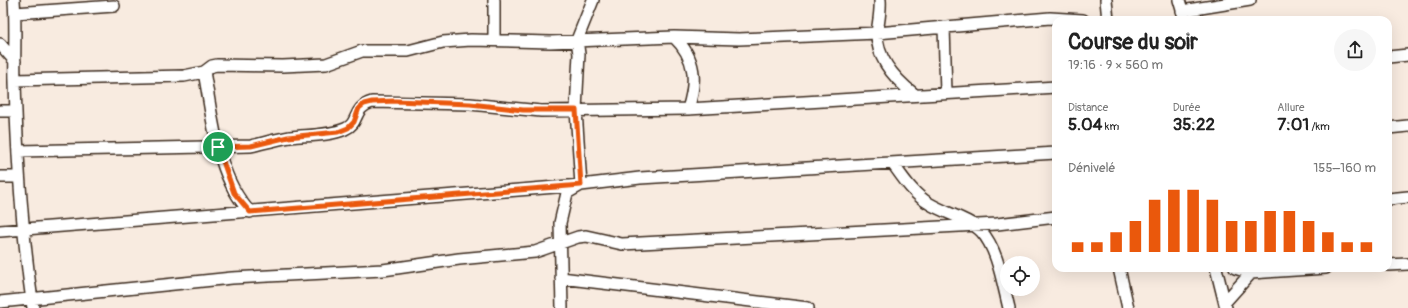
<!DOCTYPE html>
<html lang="fr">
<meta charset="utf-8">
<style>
:root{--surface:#fff;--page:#f6f6f6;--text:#222;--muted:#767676;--accent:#ea580c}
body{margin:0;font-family:Pangolin,sans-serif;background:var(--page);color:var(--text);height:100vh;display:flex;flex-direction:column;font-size:15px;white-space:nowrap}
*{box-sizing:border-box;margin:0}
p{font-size:13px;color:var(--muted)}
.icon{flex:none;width:22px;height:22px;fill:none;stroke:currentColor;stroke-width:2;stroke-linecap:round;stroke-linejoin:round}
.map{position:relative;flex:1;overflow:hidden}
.sheet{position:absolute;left:1052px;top:16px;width:340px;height:256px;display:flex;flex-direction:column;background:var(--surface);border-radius:12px;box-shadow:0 4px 16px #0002}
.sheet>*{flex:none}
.fabs{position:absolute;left:1000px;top:256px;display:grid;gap:8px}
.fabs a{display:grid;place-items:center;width:40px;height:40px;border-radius:50%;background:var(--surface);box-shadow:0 4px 16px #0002;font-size:20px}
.pin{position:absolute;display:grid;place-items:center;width:34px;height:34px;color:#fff;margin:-17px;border:2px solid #fff;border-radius:50%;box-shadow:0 1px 4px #0007}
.round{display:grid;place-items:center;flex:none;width:42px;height:42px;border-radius:21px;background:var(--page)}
.head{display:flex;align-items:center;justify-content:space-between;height:68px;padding:0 16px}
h1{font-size:22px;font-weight:700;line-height:30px}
.stats{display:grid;grid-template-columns:repeat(3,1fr);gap:6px;height:68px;padding:4px 16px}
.stats div{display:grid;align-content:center}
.stats b{font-size:17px;font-weight:700}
.stats small{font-size:11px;font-weight:400}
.stats p{font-size:11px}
.chart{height:112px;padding:8px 16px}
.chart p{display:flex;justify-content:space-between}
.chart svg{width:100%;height:72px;margin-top:4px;stroke:var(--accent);stroke-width:6}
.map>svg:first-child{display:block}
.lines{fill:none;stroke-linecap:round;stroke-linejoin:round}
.minor-casing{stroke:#3b2a1e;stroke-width:14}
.minor{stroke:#fff;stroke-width:11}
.route-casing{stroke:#fff;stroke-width:8}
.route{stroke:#ea580c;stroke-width:5}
</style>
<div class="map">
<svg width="1408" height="308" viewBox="0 0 1408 308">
<rect width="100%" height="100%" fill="#f8ebe0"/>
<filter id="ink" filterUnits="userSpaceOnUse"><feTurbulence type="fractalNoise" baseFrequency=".025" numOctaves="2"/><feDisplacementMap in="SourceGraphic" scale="8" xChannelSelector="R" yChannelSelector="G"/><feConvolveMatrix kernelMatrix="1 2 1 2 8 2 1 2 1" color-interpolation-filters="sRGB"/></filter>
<g filter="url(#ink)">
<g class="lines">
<g class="minor-casing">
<path id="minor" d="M 14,0 C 16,27 14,54 15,82 C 17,157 22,233 33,308
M 494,0 L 494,40
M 880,0 C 881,12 878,23 877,34 C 877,59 896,80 914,94
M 1106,0 L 1108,20
M 1179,0 L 1185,20
M 1182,11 L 1250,0
M 15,13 L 114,6
M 944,27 L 946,93
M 674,37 C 696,58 697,81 688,109
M 0,44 L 15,61
M 1388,57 L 1408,55
M 204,72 C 213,118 216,176 250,212
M 15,80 L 184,76 L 204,72 L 212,66 L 217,65 L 283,66 L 326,64 L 362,51 L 408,51 L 443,42 L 471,40 L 550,42 L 674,37 L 739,39 L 877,33 L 1050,18 L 1083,20
M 0,111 L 16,111
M 1388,128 L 1408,126
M 19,151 L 251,146 C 264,143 277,139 290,137 C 308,135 329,136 345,129 C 360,123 352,108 372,102 L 470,104 L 541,111 L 688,109 L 1056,87
M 893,164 C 903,178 914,195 930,204 C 945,213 969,219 981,231 C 998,249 1003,285 1009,308
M 0,177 L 19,177
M 1388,199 L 1408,197
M 0,231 L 581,185 L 640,178 L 1056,153
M 1388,265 L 1408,264
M 1119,268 L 1128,308
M 1216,268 L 1226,308
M 1235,268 L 1251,273 L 1326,268
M 561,278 L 808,308
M 0,302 L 232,278 L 383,270 L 459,259 L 535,252 L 578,237 L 586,236 L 622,244 L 997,224 L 1056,217
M 1225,302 L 1251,273
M 562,308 L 560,223 L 567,193 L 581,185 L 576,110 L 579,54 L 577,40 L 593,0"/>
</g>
<use href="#minor" class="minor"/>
</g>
</g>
<g class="lines" filter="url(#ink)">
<g class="route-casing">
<path id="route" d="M 395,101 L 470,104 L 523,110 L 576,110 L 581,185 L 250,212 L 234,193 L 218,147 L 251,146 L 288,137 L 338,132 L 348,128 L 354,122 L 359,108 L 364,104 L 372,102 Z"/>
</g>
<use href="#route" class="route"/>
</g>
</svg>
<div class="fabs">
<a><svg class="icon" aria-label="locate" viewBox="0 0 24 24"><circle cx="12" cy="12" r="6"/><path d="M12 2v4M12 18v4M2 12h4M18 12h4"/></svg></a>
</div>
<div class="pin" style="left:218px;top:147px;background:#1e9e55"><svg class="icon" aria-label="arrive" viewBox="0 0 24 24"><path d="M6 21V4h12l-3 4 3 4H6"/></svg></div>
<section class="sheet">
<div class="head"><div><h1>Course du soir</h1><p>19:16 · 9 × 560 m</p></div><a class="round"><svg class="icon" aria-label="share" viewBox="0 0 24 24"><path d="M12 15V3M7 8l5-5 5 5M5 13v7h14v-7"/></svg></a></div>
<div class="stats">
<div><p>Distance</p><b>5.04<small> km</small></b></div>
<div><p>Durée</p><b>35:22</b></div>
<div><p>Allure</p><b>7:01<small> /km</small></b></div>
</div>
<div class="chart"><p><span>Dénivelé</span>155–160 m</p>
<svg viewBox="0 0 160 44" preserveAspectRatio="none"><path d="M5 44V38M15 44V38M25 44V32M35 44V25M45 44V12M55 44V6M65 44V6M75 44V12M85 44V25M95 44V25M105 44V19M115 44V19M125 44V25M135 44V32M145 44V38M155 44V38"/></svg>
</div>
</section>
</div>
